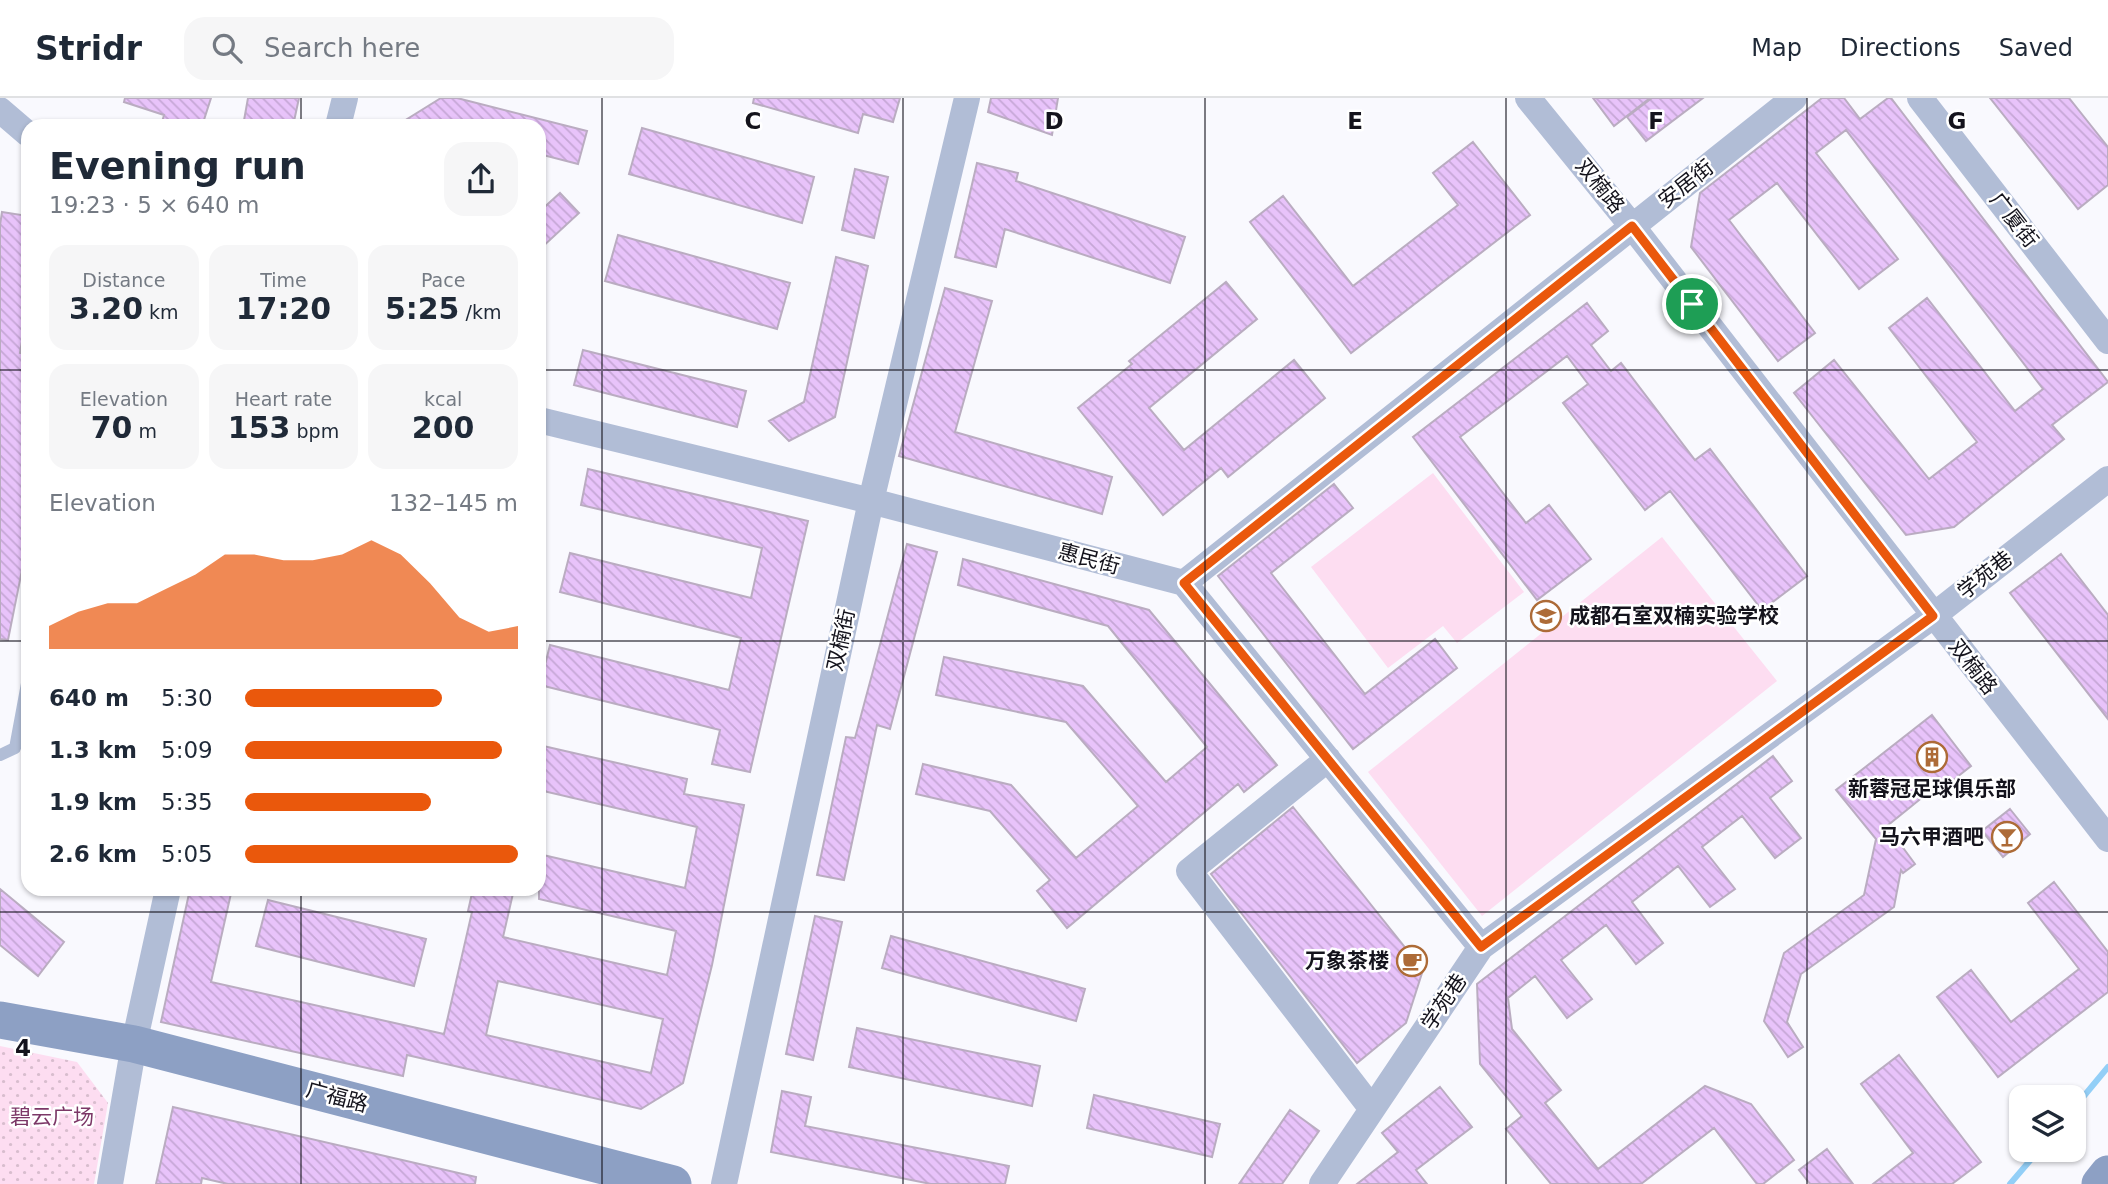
<!DOCTYPE html>
<meta charset="utf-8">
<style>
:root{--surface:#fff;--page:#f6f6f7;--text:#1f2937;--muted:#747a83;--line:#e0e1e3;--accent:#ea580c}
body{margin:0;font-family:"DejaVu Sans","Noto Sans SC",sans-serif;background:var(--page);color:var(--text);height:100vh;display:flex;flex-direction:column;font-size:26px;white-space:nowrap}
*{box-sizing:border-box;margin:0}
p{font-size:23px;color:var(--muted)}
.icon{flex:none;width:38px;height:38px;fill:none;stroke:currentColor;stroke-width:2;stroke-linecap:round;stroke-linejoin:round}
.map{position:relative;flex:1;overflow:hidden}
.drawer{position:absolute;left:21px;top:21px;width:525px;height:777px;display:flex;flex-direction:column;background:var(--surface);border-radius:21px;box-shadow:0 2px 5px #0004}
.drawer>*{flex:none}
.buttons{position:absolute;left:2009px;top:987px;display:grid;gap:14px}
.buttons a{display:grid;place-items:center;width:77px;height:77px;border-radius:14px;background:var(--surface);box-shadow:0 2px 5px #0004;font-size:35px}
.pin{position:absolute;display:grid;place-items:center;width:60px;height:60px;color:#fff;margin:-30px;border:4px solid #fff;border-radius:50%;box-shadow:0 2px 7px #0007}
.round{display:grid;place-items:center;flex:none;width:74px;height:74px;border-radius:21px;background:var(--page)}
.summary{display:flex;align-items:center;justify-content:space-between;height:119px;padding:0 28px}
h1{font-size:38px;font-weight:800;line-height:52px}
.stats{display:grid;grid-template-columns:repeat(3,1fr);gap:10px;height:119px;padding:7px 28px}
.stats div{display:grid;align-content:center;border-radius:18px;background:var(--page);text-align:center}
.stats b{font-size:30px;font-weight:800}
.stats small{font-size:19px;font-weight:400}
.stats p{font-size:19px}
.chart{height:196px;padding:14px 28px}
.chart p{display:flex;justify-content:space-between}
.chart svg{width:100%;height:126px;margin-top:7px;fill:var(--accent);opacity:.7}
ul{padding:0 28px;list-style:none;font-size:23px}
li{display:grid;grid-template-columns:112px 84px 1fr;align-items:center;height:52px}
li i{height:18px;border-radius:9px;background:var(--accent)}
header{display:flex;align-items:center;gap:42px;box-sizing:border-box;height:98px;padding:0 35px;background:var(--surface);border-bottom:2px solid var(--line)}
header strong{font-size:33px}
nav{display:flex;gap:38px;margin-inline-start:auto;font-size:24px}
.search{width:490px;height:63px;background:var(--page);display:flex;align-items:center;gap:18px;box-sizing:border-box;padding:0 24px;border-radius:21px;color:var(--muted);font-size:26px}
.map>svg:first-child{display:block}
.park{fill:url(#park-dots)}
.pitch{fill:#fdddf1}
.lines{fill:none;stroke-linecap:round;stroke-linejoin:round}
.stream{stroke:#93cff7;stroke-width:6}
.building{fill:url(#building-back-hatch);stroke:#baacc1;stroke-width:2;fill-rule:evenodd}
.lane{stroke:#b1bdd6;stroke-width:12}
.street{stroke:#b1bdd6;stroke-width:26}
.secondary{stroke:#8da0c4;stroke-width:37}
.route-casing{stroke:#fff;stroke-width:14}
.route{stroke:#ea580c;stroke-width:9}
.grid{fill:none;stroke:#14131c;stroke-width:2;stroke-opacity:0.55}
.labels{text-anchor:middle;dominant-baseline:central;stroke-width:5;stroke-linejoin:round;paint-order:stroke}
.street-label{font-size:21px;fill:#14131c;stroke:#fff}
.poi-label{font-size:21px;font-weight:bold;fill:#14131c;stroke:#fff;text-anchor:end}
.park-label{font-size:21px;fill:#7c3767;stroke:#fff}
.grid-label{font-size:23px;text-anchor:middle;font-weight:bold;fill:#14131c;stroke:#fff;stroke-width:5;stroke-linejoin:round;paint-order:stroke}
</style>
<header>
<strong>Stridr</strong>
<div class="search"><svg class="icon" aria-label="search" viewBox="0 0 24 24"><circle cx="10" cy="10" r="6"/><path d="M15 15l6 6"/></svg>Search here</div>
<nav><a>Map</a><a>Directions</a><a>Saved</a></nav>
</header>
<div class="map">
<svg width="2108" height="1086" viewBox="0 0 2108 1086">
<defs>
<pattern id="park-dots" width="8" height="8" patternUnits="userSpaceOnUse" patternTransform="scale(1.75)"><rect width="8" height="8" fill="#fdddf1"/><path d="M2 2h.1M6 6h.1" fill="none" stroke="#d8bdce" stroke-width="1.8" stroke-linecap="round"/></pattern>
<pattern id="building-back-hatch" width="6" height="6" patternUnits="userSpaceOnUse" patternTransform="scale(1.75)"><rect width="6" height="6" fill="#e8c3fa"/><path d="M-1 5l2 2M0 0l6 6M5-1l2 2" fill="none" stroke="#c6a7d6"/></pattern>
</defs>
<rect width="100%" height="100%" fill="#f9f9fe"/>
<path class="park" d="M 0,948 L 77,964 L 108,1005 L 94,1086 L 0,1086 Z"/>
<path class="pitch" d="M 1433,375 L 1524,494 L 1457,545 L 1443,528 L 1388,570 L 1311,469 Z
M 1662,439 L 1777,583 L 1482,818 L 1368,674 Z"/>
<g class="lines">
<path class="stream" d="M 2074,1010 L 2108,969
M 2010,1086 L 2039,1052"/>
</g>
<path class="building" d="M 125,0 L 211,0 L 202,28 L 161,28 L 164,17 L 124,4 Z
M 248,0 L 299,0 L 293,28 L 243,28 Z
M 441,0 L 457,0 L 587,33 L 578,66 L 539,56 L 539,28 L 396,28 Z
M 754,0 L 900,0 L 893,24 L 863,16 L 858,35 L 753,5 Z
M 991,0 L 1058,0 L 1052,37 L 988,14 Z
M 1593,0 L 1650,0 L 1614,28 Z
M 1652,0 L 1703,0 L 1646,43 L 1627,19 Z
M 1822,0 L 1844,0 L 1860,21 L 1888,0 L 1891,0 L 2108,284 L 2052,327 L 2064,341 L 1954,429 L 1906,437 L 1794,295 L 1834,262 L 1929,381 L 1977,344 L 1889,230 L 1927,200 L 2015,313 L 2043,291 L 1846,32 L 1816,55 L 1898,161 L 1859,191 L 1777,85 L 1729,122 L 1815,235 L 1778,263 L 1691,149 L 1700,95 Z
M 1990,0 L 2069,0 L 2108,49 L 2108,87 L 2078,111 Z
M 642,30 L 814,79 L 802,125 L 629,76 Z
M 1473,44 L 1530,117 L 1351,255 L 1250,124 L 1283,98 L 1353,188 L 1458,107 L 1433,75 Z
M 977,65 L 1018,75 L 1016,83 L 1185,139 L 1170,185 L 1005,131 L 996,169 L 955,159 Z
M 855,71 L 888,79 L 874,140 L 842,132 Z
M 560,95 L 579,115 L 539,152 L 539,114 Z
M 2,114 L 28,118 L 28,208 L 20,255 L 28,256 L 28,442 L 8,542 L 0,541 L 0,127 Z
M 618,137 L 790,185 L 777,231 L 605,183 Z
M 836,159 L 868,168 L 835,319 L 789,343 L 769,323 L 804,304 Z
M 1226,184 L 1257,221 L 1149,310 L 1184,352 L 1294,262 L 1325,300 L 1228,379 L 1221,370 L 1163,417 L 1078,310 L 1132,266 L 1129,263 Z
M 945,190 L 992,203 L 955,334 L 1112,379 L 1102,416 L 899,358 Z
M 1587,205 L 1608,233 L 1591,247 L 1611,273 L 1621,265 L 1695,362 L 1710,351 L 1807,478 L 1762,512 L 1670,393 L 1645,412 L 1563,305 L 1588,286 L 1567,258 L 1460,339 L 1526,425 L 1549,407 L 1591,461 L 1537,502 L 1413,339 Z
M 583,252 L 746,293 L 737,329 L 574,287 Z
M 588,371 L 808,423 L 750,674 L 712,666 L 720,632 L 540,587 L 550,547 L 729,592 L 741,540 L 560,494 L 570,455 L 751,500 L 762,450 L 581,407 Z
M 1334,386 L 1353,410 L 1271,475 L 1365,596 L 1435,541 L 1457,570 L 1353,651 L 1218,478 Z
M 907,446 L 937,454 L 890,631 L 877,627 L 844,782 L 817,777 L 846,639 L 855,640 Z
M 2061,456 L 2108,517 L 2108,621 L 2010,495 Z
M 963,461 L 1149,512 L 1277,667 L 1244,694 L 1238,686 L 1067,830 L 1037,793 L 1050,782 L 990,713 L 916,696 L 923,666 L 1011,687 L 1076,760 L 1138,708 L 1066,624 L 936,597 L 944,559 L 1083,588 L 1166,684 L 1207,649 L 1108,528 L 958,487 Z
M 1932,617 L 1971,668 L 1933,698 L 1929,694 L 1887,728 L 1915,766 L 1903,775 L 1901,772 L 1894,809 L 1801,876 L 1787,924 L 1803,949 L 1788,959 L 1764,923 L 1784,855 L 1864,797 L 1876,741 L 1836,692 Z
M 539,647 L 687,681 L 684,696 L 744,707 L 712,867 L 683,985 L 641,1011 L 407,957 L 403,978 L 161,924 L 190,791 L 232,791 L 211,884 L 444,936 L 472,814 L 468,813 L 473,791 L 514,791 L 503,839 L 667,877 L 676,833 L 539,801 L 539,756 L 685,790 L 697,729 L 539,692 ZM 498,883 L 663,921 L 651,975 L 486,937 Z
M 1773,658 L 1792,683 L 1770,700 L 1801,740 L 1775,760 L 1742,718 L 1702,749 L 1735,791 L 1710,809 L 1678,768 L 1632,804 L 1663,845 L 1636,866 L 1606,827 L 1561,862 L 1592,901 L 1567,920 L 1535,878 L 1508,900 L 1512,931 L 1561,992 L 1545,1005 L 1598,1071 L 1705,988 L 1751,1006 L 1794,1062 L 1763,1086 L 1757,1086 L 1714,1030 L 1641,1086 L 1551,1086 L 1506,1031 L 1522,1018 L 1480,966 L 1477,886 Z
M 1293,709 L 1423,872 L 1406,925 L 1357,965 L 1211,776 Z
M 2010,711 L 2030,736 L 2003,759 L 1982,733 Z
M 2054,784 L 2108,854 L 2108,894 L 1998,979 L 1937,899 L 1971,872 L 2011,924 L 2079,871 L 2028,805 Z
M 0,791 L 64,844 L 38,878 L 0,847 Z
M 268,802 L 426,841 L 414,888 L 256,848 Z
M 815,818 L 842,824 L 813,962 L 786,956 Z
M 891,838 L 1085,891 L 1076,923 L 882,870 Z
M 857,930 L 1040,968 L 1032,1008 L 849,969 Z
M 1899,957 L 1981,1064 L 1952,1086 L 1873,1086 L 1913,1055 L 1861,986 Z
M 1440,989 L 1472,1029 L 1416,1072 L 1427,1086 L 1357,1086 L 1398,1054 L 1382,1035 Z
M 782,993 L 811,999 L 805,1028 L 1009,1068 L 1005,1086 L 931,1086 L 771,1054 Z
M 1094,997 L 1220,1026 L 1212,1059 L 1087,1030 Z
M 173,1009 L 476,1079 L 475,1086 L 228,1086 L 202,1080 L 201,1086 L 156,1086 Z
M 1290,1012 L 1319,1033 L 1282,1086 L 1239,1086 Z
M 1827,1051 L 1853,1086 L 1810,1086 L 1799,1072 Z"/>
<g class="lines">
<path class="lane" d="M 0,657 L 15,650 L 28,580"/>
<path class="street" d="M 1528,0 L 1632,128 L 2108,741
M 1920,0 L 2108,243
M 0,12 L 28,36
M 338,28 L 345,0
M 539,322 L 871,403 L 1184,485 L 1481,849
M 1184,485 L 1794,0
M 1328,661 L 1189,773 L 1372,1011
M 110,1086 L 134,946 L 168,791
M 724,1086 L 871,403 L 967,0
M 1322,1086 L 1481,849 L 1933,518 L 2108,381"/>
<path class="secondary" d="M 0,922 L 134,946 L 673,1086
M 2100,1086 L 2108,1076"/>
</g>
<g class="lines">
<g class="route-casing">
<path id="route" d="M 1632,128 L 1933,518 L 1481,849 L 1184,485 Z"/>
</g>
<use href="#route" class="route"/>
</g>
<path class="grid" d="M 301,0 L 301,28M 602,0 L 602,1086M 903,0 L 903,1086M 1205,0 L 1205,1086M 1506,0 L 1506,1086M 1807,0 L 1807,1086M 0,272 L 28,272M 539,272 L 2108,272M 0,543 L 28,543M 539,543 L 2108,543M 301,791 L 301,1086M 0,814 L 2108,814"/>
<defs>
<g id="school-ring" transform="scale(1.575)"><circle r="9.5" fill="#fff" stroke="#ad6b37" stroke-width="1.5"/><path d="M0-5L7-2L0 1L-7-2ZM-4 1L0 2.5L4 1V4Q0 6-4 4Z" fill="#ad6b37"/></g>
<g id="building-ring" transform="scale(1.575)"><circle r="9.5" fill="#fff" stroke="#ad6b37" stroke-width="1.5"/><path d="M-4-6H4V6H1V3H-1V6H-4ZM-2.5-4.3h1.7v1.8h-1.7ZM.8-4.3h1.7v1.8H.8ZM-2.5-1h1.7V.8h-1.7ZM.8-1h1.7V.8H.8Z" fill="#ad6b37"/></g>
<g id="bar-ring" transform="scale(1.575)"><circle r="9.5" fill="#fff" stroke="#ad6b37" stroke-width="1.5"/><path d="M-6-5H6L.8 .8V4.5H3.5V6h-7V4.5H-.8V.8Z" fill="#ad6b37"/></g>
<g id="cafe-ring" transform="scale(1.575)"><circle r="9.5" fill="#fff" stroke="#ad6b37" stroke-width="1.5"/><path d="M-5.5-4.5H6V0H3Q3 3.5 0 3.5H-2.5Q-5.5 3.5-5.5 0ZM3-3.2v2h1.7v-2ZM-6 4.5H4V6H-6Z" fill="#ad6b37"/></g>
</defs>
<g fill-rule="evenodd">
<use href="#school-ring" x="1546" y="518"/>
<use href="#building-ring" x="1932" y="659"/>
<use href="#bar-ring" x="2007" y="739"/>
<use href="#cafe-ring" x="1412" y="863"/>
</g>
<g class="labels">
<g class="street-label">
<text transform="translate(1686 86) rotate(-38)">安居街</text>
<text transform="translate(1600 88) rotate(51)">双楠路</text>
<text transform="translate(2014 122) rotate(52)">广厦街</text>
<text transform="translate(1089 461) rotate(15)">惠民街</text>
<text transform="translate(1985 477) rotate(-38)">学苑巷</text>
<text transform="translate(841 542) rotate(-78)">双楠街</text>
<text transform="translate(1973 569) rotate(52)">双楠路</text>
<text transform="translate(1444 904) rotate(-56)">学苑巷</text>
<text transform="translate(337 999) rotate(15)">广福路</text>
</g>
<g class="poi-label">
<text x="1569" y="518" text-anchor="start">成都石室双楠实验学校</text>
<text x="1932" y="691" text-anchor="middle">新蓉冠足球俱乐部</text>
<text x="1984" y="739">马六甲酒吧</text>
<text x="1389" y="863">万象茶楼</text>
</g>
<g class="park-label">
<text x="52" y="1019">碧云广场</text>
</g>
</g>
<g class="grid-label">
<text x="753" y="31">C</text>
<text x="1054" y="31">D</text>
<text x="1355" y="31">E</text>
<text x="1656" y="31">F</text>
<text x="1957" y="31">G</text>
<text x="23" y="958">4</text>
</g>
</svg>
<div class="buttons">
<a><svg class="icon" aria-label="layers" viewBox="0 0 24 24"><path d="M12 4l9 5-9 5-9-5zM3 14l9 5 9-5"/></svg></a>
</div>
<div class="pin" style="left:1692px;top:206px;background:#1e9e55"><svg class="icon" aria-label="arrive" viewBox="0 0 24 24"><path d="M6 21V4h12l-3 4 3 4H6"/></svg></div>
<section class="drawer">
<div class="summary"><div><h1>Evening run</h1><p>19:23 · 5 × 640 m</p></div><a class="round"><svg class="icon" aria-label="share" viewBox="0 0 24 24"><path d="M12 15V3M7 8l5-5 5 5M5 13v7h14v-7"/></svg></a></div>
<div class="stats">
<div><p>Distance</p><b>3.20<small> km</small></b></div>
<div><p>Time</p><b>17:20</b></div>
<div><p>Pace</p><b>5:25<small> /km</small></b></div>
</div>
<div class="stats">
<div><p>Elevation</p><b>70<small> m</small></b></div>
<div><p>Heart rate</p><b>153<small> bpm</small></b></div>
<div><p>kcal</p><b>200</b></div>
</div>
<div class="chart"><p><span>Elevation</span>132–145 m</p>
<svg viewBox="0 0 160 44" preserveAspectRatio="none"><path d="M0 44V36L10 31L20 28L30 28L40 23L50 18L60 11L70 11L80 13L90 13L100 11L110 6L120 11L130 21L140 33L150 38L160 36V44z"/></svg>
</div>
<ul>
<li><b>640 m</b>5:30<i style="width:72%"></i></li>
<li><b>1.3 km</b>5:09<i style="width:94%"></i></li>
<li><b>1.9 km</b>5:35<i style="width:68%"></i></li>
<li><b>2.6 km</b>5:05<i style="width:100%"></i></li>
</ul>
</section>
</div>
